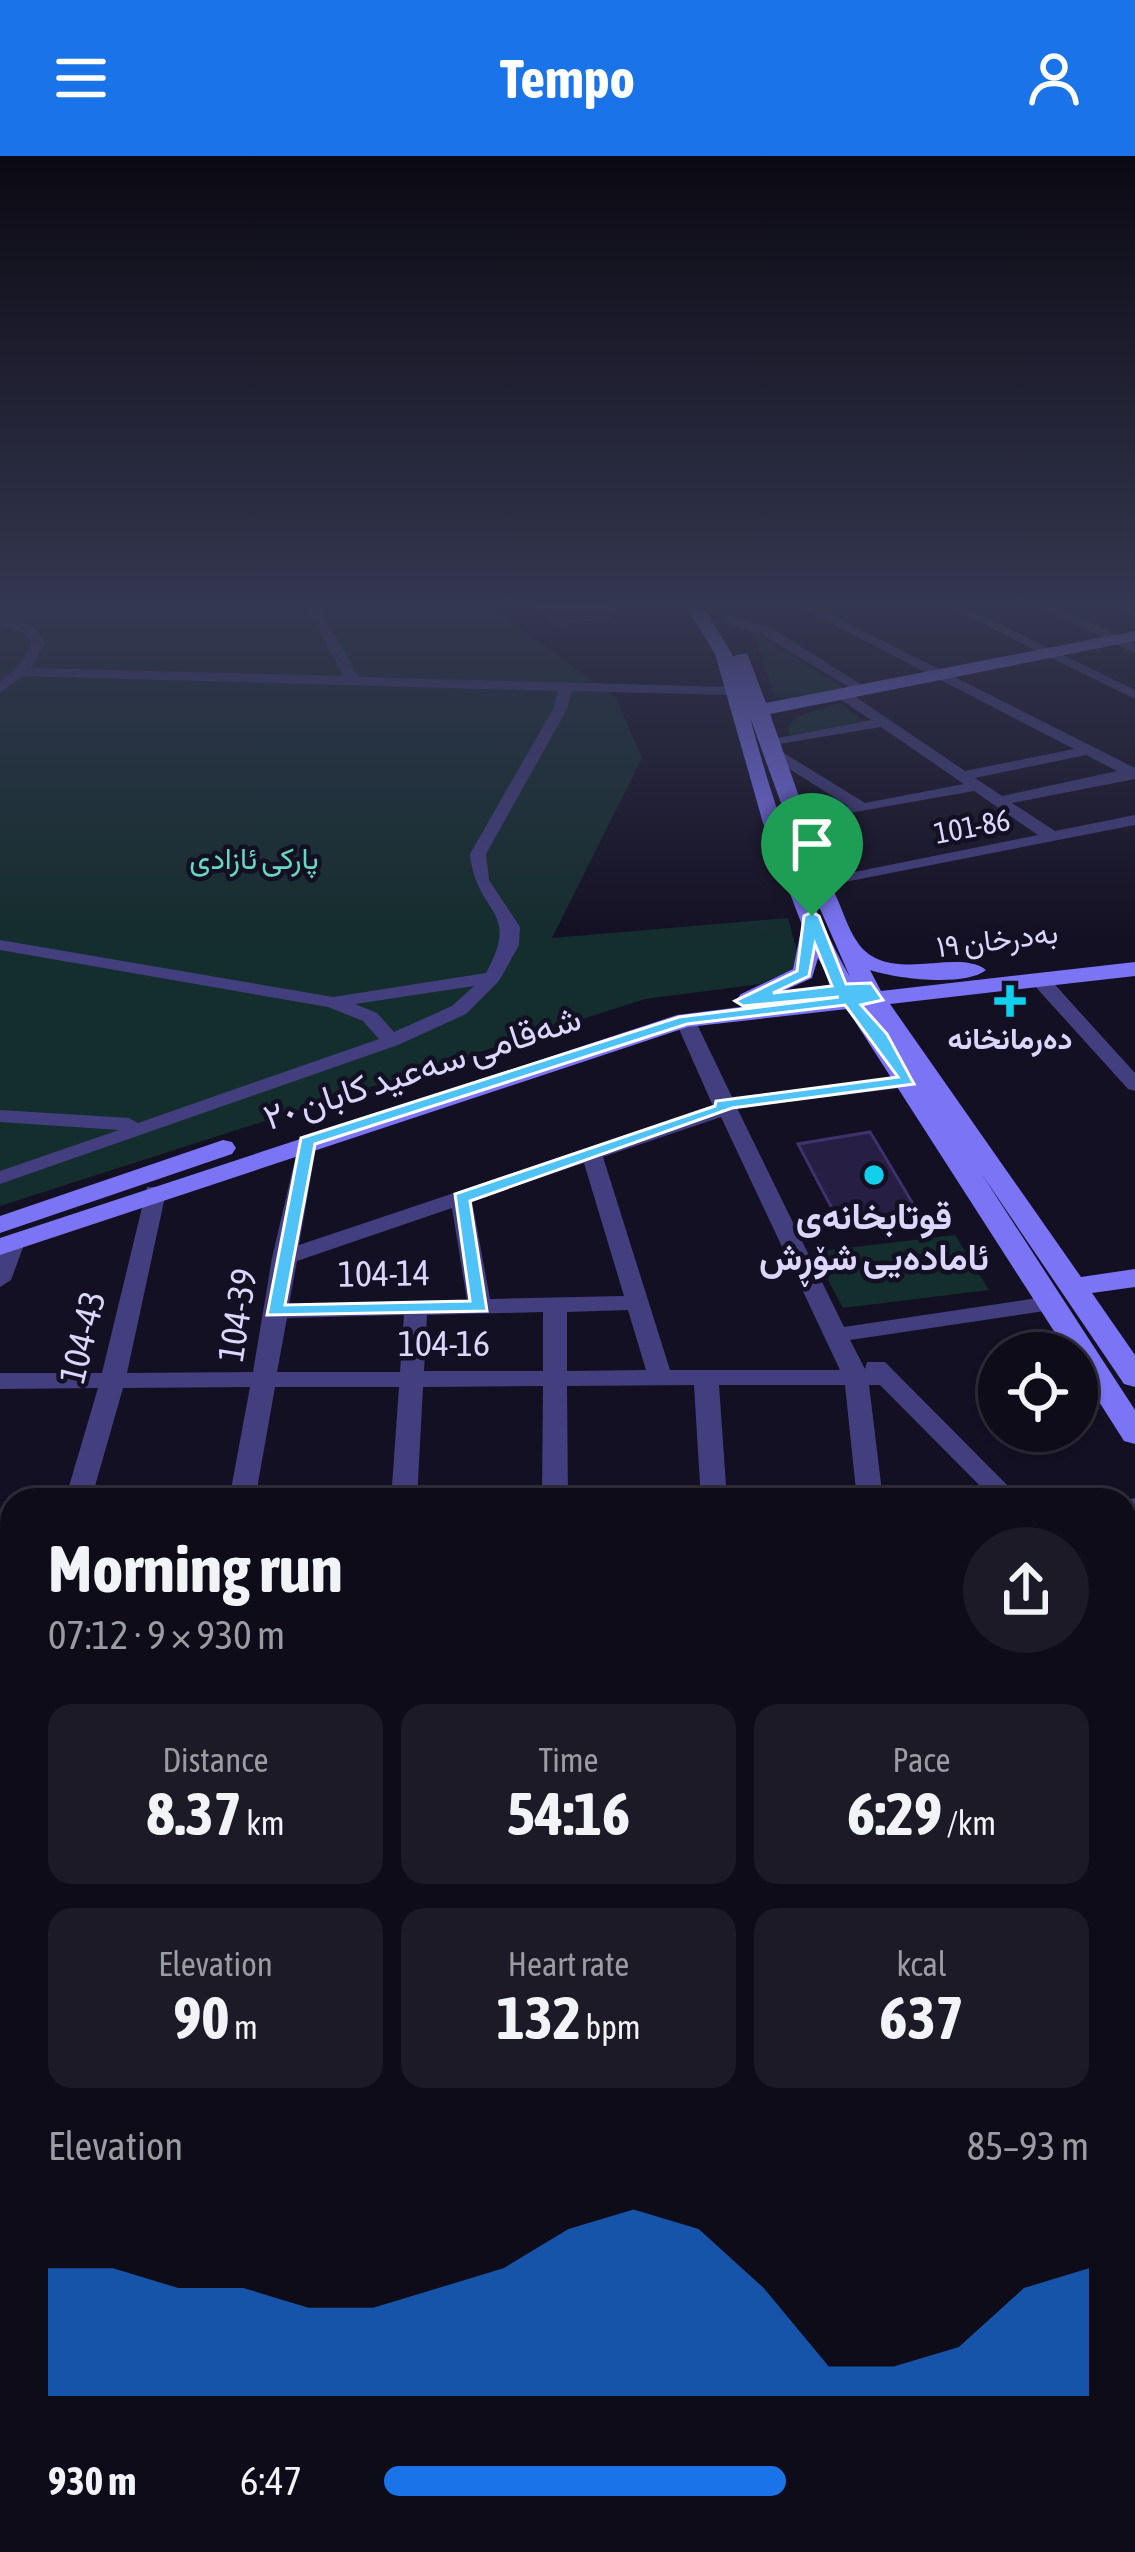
<!DOCTYPE html>
<meta charset="utf-8">
<style>
:root{--surface:#0f0c1a;--page:#1d1a27;--text:#f1f3f6;--muted:#9b9ba2;--line:#2f2c39;--accent:#1a73e8}
body{margin:0;font-family:"Asap Condensed",Vazirmatn,sans-serif;background:var(--page);color:var(--text);height:100vh;display:flex;flex-direction:column;font-size:45px;white-space:nowrap}
*{box-sizing:border-box;margin:0}
p{font-size:39px;color:var(--muted)}
.icon{flex:none;width:66px;height:66px;fill:none;stroke:currentColor;stroke-width:2;stroke-linecap:round;stroke-linejoin:round}
.map{position:relative;flex:1;overflow:hidden}
.panel{position:absolute;left:0px;top:1332px;width:1137px;height:1065px;display:flex;flex-direction:column;background:var(--surface);border-radius:36px 36px 0 0;box-shadow:0 3px 9px #0004,0 0 0 3px var(--line)}
.panel>*{flex:none}
.controls{position:absolute;left:978px;top:1176px;display:grid;gap:24px}
.controls a{display:grid;place-items:center;width:120px;height:120px;border-radius:50%;background:var(--surface);box-shadow:0 3px 9px #0004,0 0 0 3px var(--line);font-size:60px}
.pin{position:absolute;display:grid;place-items:center;width:102px;height:102px;color:#fff;margin:-123px -51px;border-radius:50% 50% 50% 0;rotate:-45deg;box-shadow:0 0 12px #0007}
.pin .icon{rotate:45deg}
.round{display:grid;place-items:center;flex:none;width:126px;height:126px;border-radius:63px;background:var(--page)}
.overview{display:flex;align-items:center;justify-content:space-between;height:204px;padding:0 48px}
h1{font-size:66px;font-weight:700;line-height:90px}
.figures{display:grid;grid-template-columns:repeat(3,1fr);gap:18px;height:204px;padding:12px 48px}
.figures div{display:grid;align-content:center;border-radius:24px;background:var(--page);text-align:center}
.figures b{font-size:60px;font-weight:700}
.figures small{font-size:33px;font-weight:400}
.figures p{font-size:33px}
.chart{height:336px;padding:24px 48px}
.chart p{display:flex;justify-content:space-between}
.chart svg{width:100%;height:216px;margin-top:12px;fill:var(--accent);opacity:.7}
ul{padding:0 48px;list-style:none;font-size:39px}
li{display:grid;grid-template-columns:192px 144px 1fr;align-items:center;height:90px}
li i{height:30px;border-radius:15px;background:var(--accent)}
header{display:flex;justify-content:space-between;align-items:center;height:156px;padding:0 48px;background:var(--accent);color:#fff;font-size:54px;font-weight:700}
.map>svg:first-child{display:block}
.green{fill:#142d2d}
.building{fill:#261e43;stroke:#3f316d;stroke-width:3}
.lines{fill:none;stroke-linecap:round;stroke-linejoin:round}
.street{fill:#433f7f;fill-rule:evenodd}
.secondary{fill:#7b74f5;fill-rule:evenodd}
.route{fill:#4fc3f7;stroke:#fff;stroke-width:3;fill-rule:evenodd}
.poi-dot{fill:#11d0ec;stroke:#141023;stroke-width:4.5}
.labels{text-anchor:middle;dominant-baseline:central;stroke-width:9;stroke-linejoin:round;paint-order:stroke}
.far-street-label{font-size:30px;fill:#dbd6fc;stroke:#141023}
.far-park-label{font-size:30px;fill:#67d7be;stroke:#141023}
.far-poi-label{font-size:30px;font-weight:bold;fill:#dbd6fc;stroke:#141023}
.street-label{font-size:36px;fill:#dbd6fc;stroke:#141023}
.poi-label{font-size:36px;font-weight:bold;fill:#dbd6fc;stroke:#141023}
</style>
<header><svg class="icon" aria-label="menu" viewBox="0 0 24 24"><path d="M4 6h16M4 12h16M4 18h16"/></svg>Tempo<svg class="icon" aria-label="person" viewBox="0 0 24 24"><circle cx="12" cy="8" r="4"/><path d="M4 21q1-7 8-7t8 7"/></svg></header>
<div class="map">
<svg width="1135" height="2396" viewBox="0 0 1135 2396">
<rect width="100%" height="100%" fill="#141023"/>
<path class="green" d="M 0,450 L 490,450 L 616,542 L 642,602 L 552,782 L 788,762 L 797,795 L 793,813 L 760,828 L 645,843 L 0,1050 Z
M 753,475 L 844,532 L 792,543 L 775,541 Z
M 839,547 L 864,565 L 790,579 L 788,570 L 799,560 Z
M 955,1079 L 989,1134 L 843,1152 L 813,1096 Z"/>
<path class="building" d="M 535,450 L 608,450 L 609,461 L 558,468 Z
M 870,976 L 878,989 L 919,1058 L 837,1062 L 798,988 Z"/>
<g class="lines">
<path class="street" d="M 306,450 L 319,450 L 358,521 L 732,531 L 739,535 L 732,539 L 572,535 L 567,553 L 486,698 L 489,724 L 520,771 L 519,789 L 499,825 L 466,858 L 398,889 L 0,1028 L 0,1015 L 119,974 L 0,966 L 0,954 L 129,962 L 138,967 L 379,883 L 363,865 L 328,851 L 0,794 L 0,784 L 333,841 L 486,817 C 522,751 476,760 470,698 L 553,553 L 558,535 L 22,520 L 0,537 L 0,526 L 23,505 L 31,487 L 25,478 L 0,468 L 0,460 L 35,472 L 45,487 L 31,512 L 344,520 ZM 474,830 L 452,850 L 394,876 L 377,857 L 355,848 Z
M 797,450 L 814,450 L 1135,612 L 1135,623 L 1012,647 L 1055,675 L 1135,659 L 1135,669 L 814,732 L 814,724 L 820,723 L 1038,679 L 974,635 L 792,667 L 792,661 L 848,650 L 769,600 L 769,594 L 779,594 L 865,647 L 964,628 L 881,571 L 767,590 L 767,584 L 871,564 L 837,541 L 837,535 L 847,535 L 965,615 L 1074,593 ZM 1086,599 L 1117,615 L 1002,640 L 975,622 Z
M 946,450 L 963,450 L 1135,534 L 1135,543 Z
M 1038,450 L 1055,450 L 1135,488 L 1135,497 Z
M 1118,450 L 1135,451 L 1135,460 L 1119,453 Z
M 727,459 L 773,473 L 870,534 L 858,537 L 763,479 L 722,466 L 722,460 Z
M 1040,818 L 1047,820 L 1135,917 L 1135,935 L 1128,933 L 1033,828 L 1033,820 Z
M 685,858 L 695,864 L 732,941 L 915,921 L 918,925 L 908,931 L 737,952 L 844,1171 L 1051,1140 L 1059,1142 L 1063,1147 L 1051,1154 L 850,1184 L 865,1213 L 867,1206 L 885,1206 L 1022,1344 L 994,1344 L 880,1229 L 869,1229 L 883,1344 L 857,1344 L 845,1229 L 719,1229 L 727,1344 L 701,1344 L 694,1229 L 567,1230 L 568,1344 L 542,1344 L 543,1230 L 423,1231 L 417,1344 L 391,1344 L 399,1231 L 275,1231 L 255,1344 L 229,1344 L 250,1231 L 123,1232 L 91,1344 L 65,1344 L 98,1232 L 0,1233 L 0,1217 L 102,1217 L 147,1031 L 163,1031 L 166,1036 L 127,1217 L 253,1216 L 272,1102 L 300,982 L 307,980 L 317,986 L 299,1089 L 713,950 L 675,864 ZM 721,961 L 840,1214 L 670,1214 L 603,1001 ZM 584,1007 L 624,1140 L 490,1143 L 472,1045 ZM 452,1052 L 467,1144 L 289,1148 L 297,1105 ZM 628,1154 L 646,1214 L 567,1215 L 567,1156 ZM 543,1156 L 543,1215 L 424,1215 L 427,1159 ZM 404,1159 L 400,1216 L 277,1216 L 287,1162 Z
M 14,1079 L 25,1086 L 11,1124 L 0,1131 L 0,1094 L 6,1081 Z
M 1135,1342 L 1135,1360 L 1125,1362 L 1125,1344 Z
M 1125,1428 L 1135,1431 L 1135,1456 L 1125,1453 Z
M 1125,1480 L 1135,1480 L 1135,1500 L 1125,1500 Z
M 12,1558 L 12,1616 L 0,1622 L 0,1564 Z
M 1125,1845 L 1135,1849 L 1135,1915 L 1125,1912 Z
M 18,2385 L 60,2385 L 57,2396 L 15,2396 Z
M 297,2385 L 339,2385 L 338,2396 L 296,2396 Z
M 529,2385 L 571,2385 L 571,2396 L 529,2396 Z
M 774,2385 L 816,2385 L 817,2396 L 775,2396 Z
M 1029,2385 L 1071,2385 L 1073,2396 L 1031,2396 Z"/>
<path class="secondary" d="M 686,450 L 703,450 L 733,500 L 747,497 L 766,547 L 1135,475 L 1135,485 L 770,558 L 816,689 L 806,695 L 796,689 L 750,561 C 773,650 805,741 850,821 L 814,739 L 817,734 L 833,734 C 842,751 847,772 858,787 C 888,830 958,791 986,814 C 965,831 897,823 870,814 L 881,835 L 1135,806 L 1135,820 L 890,848 L 1081,1121 L 1135,1113 L 1135,1131 L 1092,1137 L 1135,1199 L 1135,1231 L 1124,1228 L 981,1017 L 1135,1254 L 1135,1288 L 1124,1285 L 1077,1211 L 1077,1197 L 1068,1197 L 847,853 L 688,871 L 0,1099 L 0,1082 L 677,859 L 748,850 L 737,843 L 741,838 L 793,813 L 802,769 L 763,667 L 715,498 ZM 818,802 L 839,840 L 752,849 L 812,822 Z
M 223,984 L 232,986 L 236,992 L 232,998 L 0,1077 L 0,1060 Z
M 0,1671 L 12,1671 L 12,1732 L 0,1732 Z
M 1125,1673 L 1135,1673 L 1135,1736 L 1125,1736 Z"/>
</g>
<linearGradient id="sky" x2="0" y2="1"><stop stop-color="#0b0913"/><stop offset="0.57" stop-color="#343750"/><stop offset="1" stop-color="#343750" stop-opacity="0"/></linearGradient>
<rect width="1135" height="786" fill="url(#sky)"/>
<path class="route" d="M 812,756 L 819,760 L 846,828 L 871,827 L 883,844 L 861,849 L 887,878 L 914,928 L 732,952 L 470,1045 L 487,1155 L 267,1159 L 301,982 L 679,861 L 839,841 L 743,850 L 735,845 L 797,815 L 804,760 ZM 815,788 L 832,830 L 773,837 L 809,820 ZM 845,849 L 898,921 L 716,945 L 715,950 L 455,1038 L 470,1145 L 285,1149 L 315,988 L 687,868 Z"/>
<g class="poi-dot">
<path d="M1004 827h12v12h12v12h-12v12h-12v-12h-12v-12h12z"/>
<circle cx="874" cy="1019" r="12"/>
</g>
<g class="labels">
<g class="far-street-label">
<text transform="translate(972 670) rotate(-11)">101-86</text>
<text transform="translate(997 783) rotate(-7)">بەدرخان ١٩</text>
</g>
<g class="far-park-label">
<text x="254" y="702">پارکی ئازادی</text>
</g>
<g class="far-poi-label">
<text x="1010" y="882">دەرمانخانە</text>
</g>
<g class="street-label">
<text transform="translate(422 911) rotate(-18)">شەقامی سەعید کابان ٢٠</text>
<text transform="translate(384 1117) rotate(-1)">104-14</text>
<text transform="translate(237 1159) rotate(-81)">104-39</text>
<text transform="translate(82 1181) rotate(-76)">104-43</text>
<text x="444" y="1187">104-16</text>
</g>
<g class="poi-label">
<text x="874" y="1060">قوتابخانەی<tspan x="874" dy="41">ئامادەیی شۆڕش</tspan></text>
</g>
</g>
</svg>
<div class="controls">
<a><svg class="icon" aria-label="locate" viewBox="0 0 24 24"><circle cx="12" cy="12" r="6"/><path d="M12 2v4M12 18v4M2 12h4M18 12h4"/></svg></a>
</div>
<div class="pin" style="left:812px;top:760px;background:#1e9e55"><svg class="icon" aria-label="arrive" viewBox="0 0 24 24"><path d="M6 21V4h12l-3 4 3 4H6"/></svg></div>
<section class="panel">
<div class="overview"><div><h1>Morning run</h1><p>07:12 · 9 × 930 m</p></div><a class="round"><svg class="icon" aria-label="share" viewBox="0 0 24 24"><path d="M12 15V3M7 8l5-5 5 5M5 13v7h14v-7"/></svg></a></div>
<div class="figures">
<div><p>Distance</p><b>8.37<small> km</small></b></div>
<div><p>Time</p><b>54:16</b></div>
<div><p>Pace</p><b>6:29<small> /km</small></b></div>
</div>
<div class="figures">
<div><p>Elevation</p><b>90<small> m</small></b></div>
<div><p>Heart rate</p><b>132<small> bpm</small></b></div>
<div><p>kcal</p><b>637</b></div>
</div>
<div class="chart"><p><span>Elevation</span>85–93 m</p>
<svg viewBox="0 0 160 44" preserveAspectRatio="none"><path d="M0 44V18L10 18L20 22L30 22L40 26L50 26L60 22L70 18L80 10L90 6L100 10L110 22L120 38L130 38L140 34L150 22L160 18V44z"/></svg>
</div>
<ul>
<li><b>930 m</b>6:47<i style="width:57%"></i></li>
</ul>
</section>
</div>
